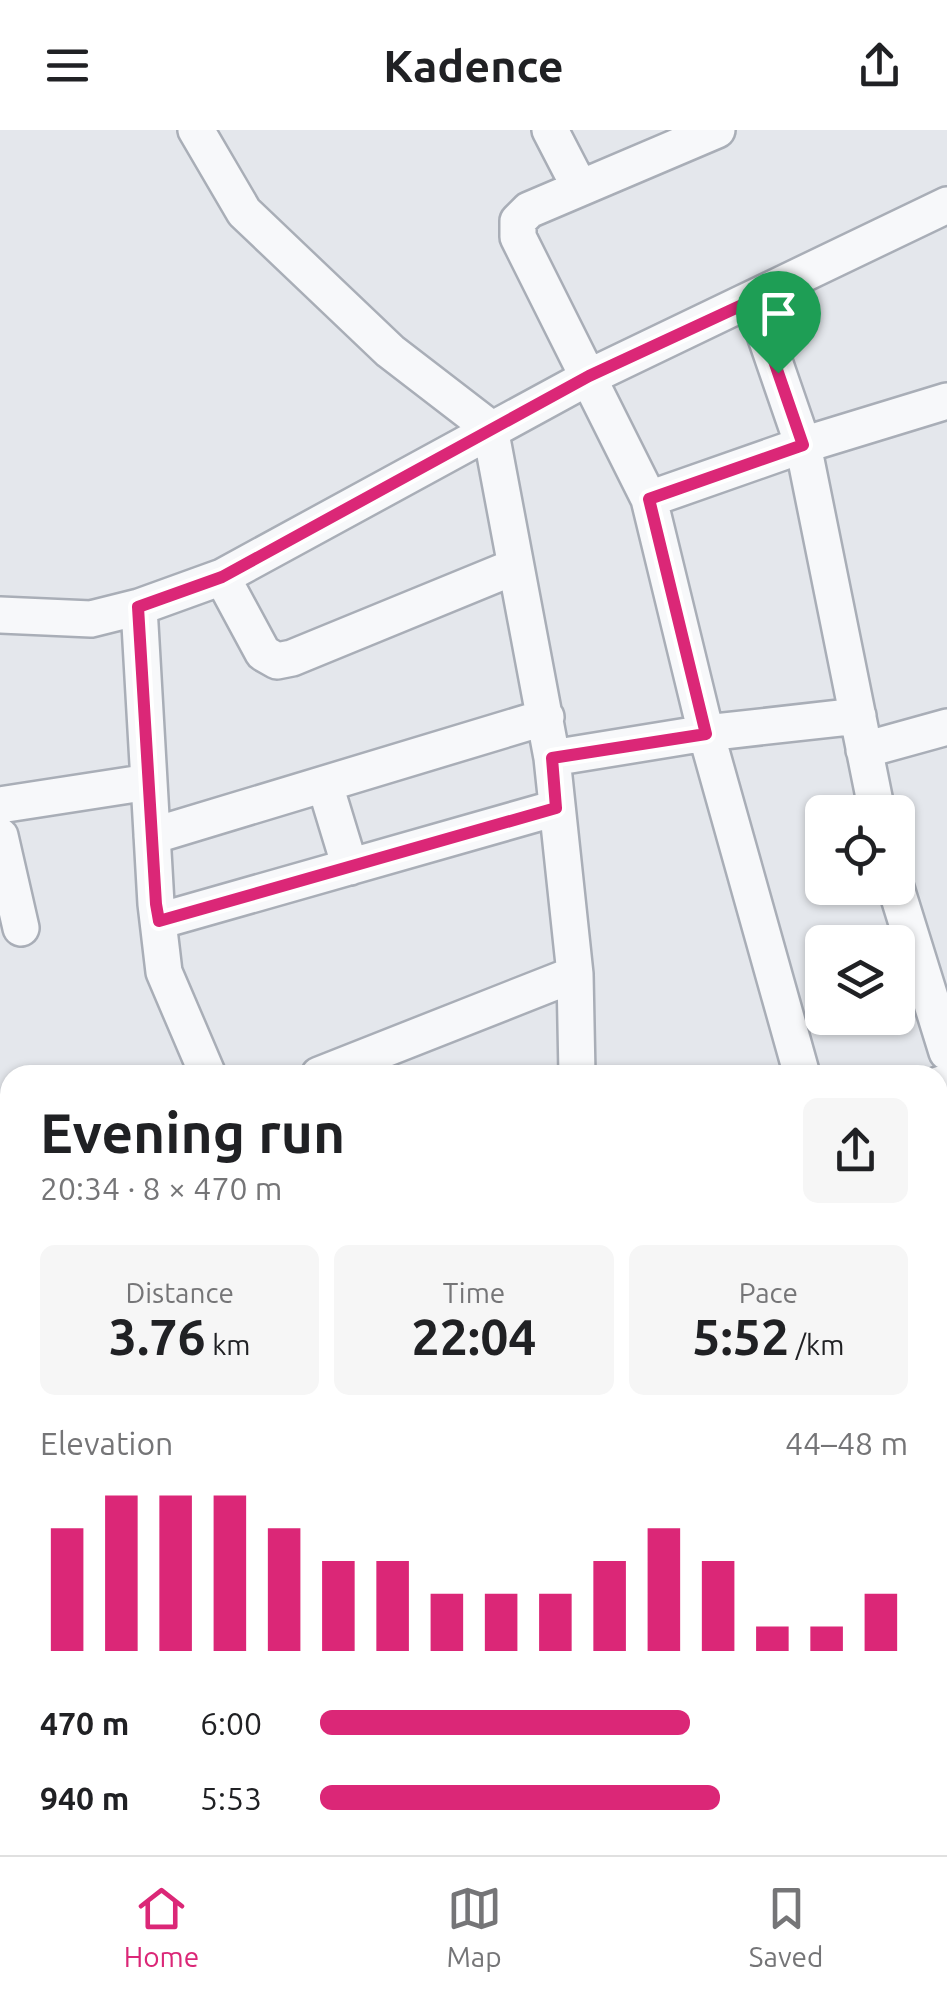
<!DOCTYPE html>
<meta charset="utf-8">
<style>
:root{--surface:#fff;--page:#f6f6f6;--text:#202124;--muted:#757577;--line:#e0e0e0;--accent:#db2777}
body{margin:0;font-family:Ubuntu,sans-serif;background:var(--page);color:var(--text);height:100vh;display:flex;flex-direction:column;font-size:38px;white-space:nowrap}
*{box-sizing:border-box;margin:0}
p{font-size:32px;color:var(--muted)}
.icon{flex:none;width:55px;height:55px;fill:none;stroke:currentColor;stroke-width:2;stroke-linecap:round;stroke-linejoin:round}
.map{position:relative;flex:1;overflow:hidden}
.drawer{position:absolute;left:0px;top:935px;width:948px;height:790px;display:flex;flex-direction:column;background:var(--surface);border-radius:30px 30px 0 0;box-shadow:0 2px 8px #0004}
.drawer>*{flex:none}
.controls{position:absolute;left:805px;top:665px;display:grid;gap:20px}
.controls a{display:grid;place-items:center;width:110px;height:110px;border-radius:15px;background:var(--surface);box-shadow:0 2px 8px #0004;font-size:50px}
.pin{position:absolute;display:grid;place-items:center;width:85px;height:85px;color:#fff;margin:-102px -42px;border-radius:50% 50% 50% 0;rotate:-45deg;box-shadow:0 0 10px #0007}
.pin .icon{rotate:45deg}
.round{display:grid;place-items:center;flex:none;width:105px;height:105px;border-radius:15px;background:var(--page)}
.headline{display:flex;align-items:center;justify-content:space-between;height:170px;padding:0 40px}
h1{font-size:55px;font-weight:700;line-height:75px}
.metrics{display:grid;grid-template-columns:repeat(3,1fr);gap:15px;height:170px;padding:10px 40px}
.metrics div{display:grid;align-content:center;border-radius:15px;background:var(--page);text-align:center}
.metrics b{font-size:50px;font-weight:700}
.metrics small{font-size:28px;font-weight:400}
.metrics p{font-size:28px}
.chart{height:280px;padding:20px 40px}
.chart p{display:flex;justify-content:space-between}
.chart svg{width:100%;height:180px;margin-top:10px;stroke:var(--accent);stroke-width:6}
ul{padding:0 40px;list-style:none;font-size:32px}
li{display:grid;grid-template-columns:160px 120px 1fr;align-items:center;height:75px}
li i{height:25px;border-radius:12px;background:var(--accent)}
header{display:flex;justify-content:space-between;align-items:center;height:130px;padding:0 40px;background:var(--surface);font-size:45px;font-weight:700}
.tab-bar{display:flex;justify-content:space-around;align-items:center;height:140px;border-top:2px solid var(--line);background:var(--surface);font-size:28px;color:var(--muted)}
.tab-bar a{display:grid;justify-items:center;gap:5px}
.tab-bar .selected{color:var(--accent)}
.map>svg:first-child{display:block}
.building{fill:#bbc0ca}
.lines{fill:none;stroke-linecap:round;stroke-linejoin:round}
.minor-casing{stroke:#a9aeb7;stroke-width:40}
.minor{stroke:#f7f8fa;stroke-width:35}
.rail{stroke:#7d8696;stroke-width:8;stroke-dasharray:5 10;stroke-linecap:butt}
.route-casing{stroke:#fff;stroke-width:20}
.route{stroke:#db2777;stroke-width:12}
</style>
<header><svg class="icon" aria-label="menu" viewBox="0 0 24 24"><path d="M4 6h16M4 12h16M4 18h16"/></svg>Kadence<svg class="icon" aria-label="share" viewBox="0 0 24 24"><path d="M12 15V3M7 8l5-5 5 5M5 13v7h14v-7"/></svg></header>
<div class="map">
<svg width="947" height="1725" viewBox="0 0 947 1725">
<rect width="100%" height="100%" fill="#e4e7ec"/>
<path class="building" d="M 942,1306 L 947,1327 L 938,1329 L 938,1307 Z
M 947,1341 L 947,1358 L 938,1361 L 938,1343 Z
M 947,1450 L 947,1471 L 938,1472 L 938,1452 Z
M 458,1715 L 489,1715 L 490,1719 L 461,1725 Z
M 540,1715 L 574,1715 L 577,1724 L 543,1725 Z
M 874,1715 L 906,1720 L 905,1725 L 872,1725 Z"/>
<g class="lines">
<g class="minor-casing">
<path id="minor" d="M 196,0 L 244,82 L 390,221 L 490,298 L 552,628 L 575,844 L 577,945
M 550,0 L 580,58
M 717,0 L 529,80 L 518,91 L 518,107 L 649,369 L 706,603 L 802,945
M 753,170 L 803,315 L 877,682
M 649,369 L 803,315 L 947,271
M 222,447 L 263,523 L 277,531 L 292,528 L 514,437
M 139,477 L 156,774 L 164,842 L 208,945
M 0,485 L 91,489 L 139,477 L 222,447 L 589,247 L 947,75
M 864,620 L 947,597
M 552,628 L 706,603 L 858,586
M 325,655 L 350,737
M 0,675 L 149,652
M 0,706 L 21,798
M 152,706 L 546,587
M 896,758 L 947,922
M 159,791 L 556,678
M 319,945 L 575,844
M 938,955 L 947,952
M 938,1175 L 947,1172
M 10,1273 L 4,1304 L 10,1328
M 938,1390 L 947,1389
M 938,1706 L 947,1708
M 103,1725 L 142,1715
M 662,1725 L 662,1715
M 848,1725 L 850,1715"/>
</g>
<use href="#minor" class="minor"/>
<path class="rail" d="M 0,1592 L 10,1629
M 34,1715 L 36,1725"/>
</g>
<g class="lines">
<g class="route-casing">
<path id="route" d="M 753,170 L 803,315 L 649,369 L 706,604 L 552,628 L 556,678 L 159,791 L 156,774 L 138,477 L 222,447 L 589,246 Z"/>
</g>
<use href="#route" class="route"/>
</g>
</svg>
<div class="controls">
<a><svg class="icon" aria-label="locate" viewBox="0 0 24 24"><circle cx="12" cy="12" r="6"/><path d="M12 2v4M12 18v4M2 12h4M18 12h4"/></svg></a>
<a><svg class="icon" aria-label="layers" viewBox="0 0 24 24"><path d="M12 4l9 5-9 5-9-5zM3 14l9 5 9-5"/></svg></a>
</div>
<div class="pin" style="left:778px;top:243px;background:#1e9e55"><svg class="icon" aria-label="arrive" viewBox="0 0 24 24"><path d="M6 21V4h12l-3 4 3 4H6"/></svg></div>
<section class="drawer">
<div class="headline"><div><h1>Evening run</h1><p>20:34 · 8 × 470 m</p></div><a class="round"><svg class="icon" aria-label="share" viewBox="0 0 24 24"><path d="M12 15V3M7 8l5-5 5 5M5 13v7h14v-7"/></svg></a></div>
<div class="metrics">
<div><p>Distance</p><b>3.76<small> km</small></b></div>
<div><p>Time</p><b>22:04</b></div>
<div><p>Pace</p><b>5:52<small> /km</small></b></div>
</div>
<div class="chart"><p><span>Elevation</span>44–48 m</p>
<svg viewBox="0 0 160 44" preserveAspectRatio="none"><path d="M5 44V14M15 44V6M25 44V6M35 44V6M45 44V14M55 44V22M65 44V22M75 44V30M85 44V30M95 44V30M105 44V22M115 44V14M125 44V22M135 44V38M145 44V38M155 44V30"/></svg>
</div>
<ul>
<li><b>470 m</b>6:00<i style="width:63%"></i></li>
<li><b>940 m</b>5:53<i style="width:68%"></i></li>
</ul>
</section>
</div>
<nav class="tab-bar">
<a class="selected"><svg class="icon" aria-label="home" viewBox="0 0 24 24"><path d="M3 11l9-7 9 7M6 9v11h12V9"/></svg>Home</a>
<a><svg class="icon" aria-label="map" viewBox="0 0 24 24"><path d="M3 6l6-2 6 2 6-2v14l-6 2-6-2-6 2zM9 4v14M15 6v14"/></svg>Map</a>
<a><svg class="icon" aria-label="saved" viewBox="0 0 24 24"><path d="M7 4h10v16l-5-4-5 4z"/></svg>Saved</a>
</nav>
